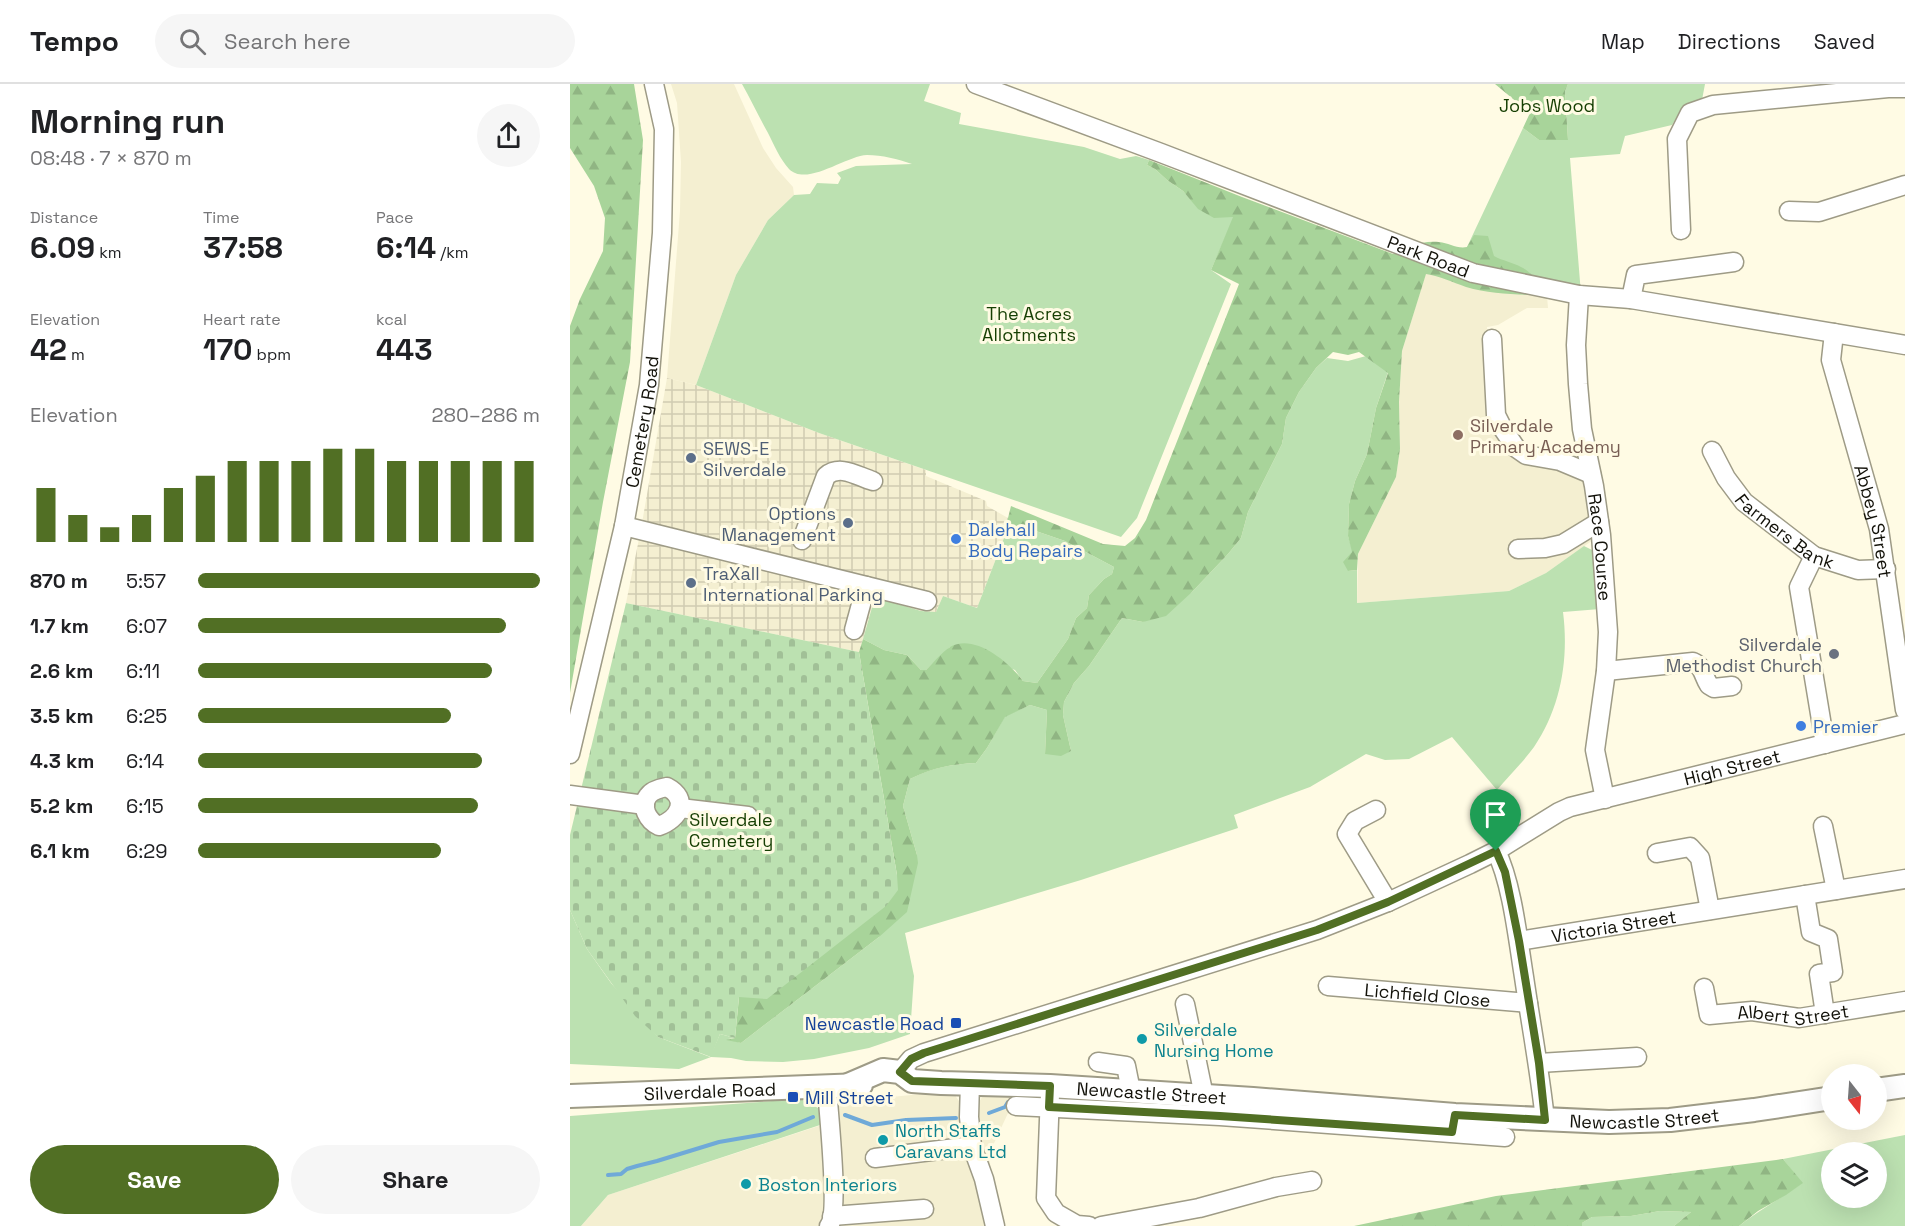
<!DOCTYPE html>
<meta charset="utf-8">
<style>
:root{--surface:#fff;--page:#f6f6f6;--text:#202124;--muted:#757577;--line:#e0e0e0;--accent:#516f24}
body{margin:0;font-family:"Space Grotesk",sans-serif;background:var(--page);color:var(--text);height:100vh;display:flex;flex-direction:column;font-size:22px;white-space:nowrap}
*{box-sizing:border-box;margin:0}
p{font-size:20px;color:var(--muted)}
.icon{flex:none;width:33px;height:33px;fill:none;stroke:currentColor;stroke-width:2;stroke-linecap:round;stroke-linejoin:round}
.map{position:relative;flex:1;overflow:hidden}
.side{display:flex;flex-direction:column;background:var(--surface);width:570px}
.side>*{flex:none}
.needle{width:39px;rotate:163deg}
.buttons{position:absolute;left:1251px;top:980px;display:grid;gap:12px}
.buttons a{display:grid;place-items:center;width:66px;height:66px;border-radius:50%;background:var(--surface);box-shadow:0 6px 24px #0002;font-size:30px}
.pin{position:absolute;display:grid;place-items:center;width:51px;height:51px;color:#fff;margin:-62px -26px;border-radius:50% 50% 50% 0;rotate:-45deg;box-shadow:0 0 6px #0007}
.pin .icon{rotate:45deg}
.round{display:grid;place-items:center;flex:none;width:63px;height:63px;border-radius:32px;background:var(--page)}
.headline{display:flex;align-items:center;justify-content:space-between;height:102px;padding:0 30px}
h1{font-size:33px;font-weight:800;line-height:45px}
.stats{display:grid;grid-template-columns:repeat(3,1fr);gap:9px;height:102px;padding:6px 30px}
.stats div{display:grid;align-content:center}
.stats b{font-size:30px;font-weight:800}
.stats small{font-size:16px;font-weight:400}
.stats p{font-size:16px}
.chart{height:168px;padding:12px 30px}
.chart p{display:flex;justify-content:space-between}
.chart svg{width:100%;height:108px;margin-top:6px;stroke:var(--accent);stroke-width:6}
.primary-button{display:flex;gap:12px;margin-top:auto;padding:12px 30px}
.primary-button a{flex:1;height:69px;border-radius:36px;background:var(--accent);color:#fff;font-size:24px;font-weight:800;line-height:69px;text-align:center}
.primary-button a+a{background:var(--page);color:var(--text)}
ul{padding:0 30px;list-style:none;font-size:20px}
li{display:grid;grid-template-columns:96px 72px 1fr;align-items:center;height:45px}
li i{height:15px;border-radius:8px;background:var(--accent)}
header{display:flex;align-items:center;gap:36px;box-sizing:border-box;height:84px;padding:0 30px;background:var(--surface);border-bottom:2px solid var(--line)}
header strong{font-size:28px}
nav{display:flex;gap:33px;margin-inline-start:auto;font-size:21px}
.search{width:420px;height:54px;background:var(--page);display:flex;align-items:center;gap:15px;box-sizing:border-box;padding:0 21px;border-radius:33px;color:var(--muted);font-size:22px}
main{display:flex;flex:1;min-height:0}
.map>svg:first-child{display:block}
.built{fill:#f4efd1}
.industrial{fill:url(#industrial-grid)}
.green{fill:#bce1b1;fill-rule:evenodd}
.forest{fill:url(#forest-firs)}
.cemetery{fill:url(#cemetery-stones)}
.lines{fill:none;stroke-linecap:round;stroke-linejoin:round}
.stream{stroke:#6fa9d8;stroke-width:4}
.minor-casing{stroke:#9e9b86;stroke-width:21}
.major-casing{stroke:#9e9b86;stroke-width:26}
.minor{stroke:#fff;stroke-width:18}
.major{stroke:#fff;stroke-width:22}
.route-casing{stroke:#fff;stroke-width:12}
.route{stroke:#516f24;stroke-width:8}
.education-dot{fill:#8d6e63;stroke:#fffbe4;stroke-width:2}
.service-dot{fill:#5c6f8a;stroke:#fffbe4;stroke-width:2}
.shop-dot{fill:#3f7fe0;stroke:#fffbe4;stroke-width:2}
.worship-dot{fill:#6b7280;stroke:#fffbe4;stroke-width:2}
.transit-dot{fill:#1a4fb4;stroke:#fffbe4;stroke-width:2}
.culture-dot{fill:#0f9aa8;stroke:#fffbe4;stroke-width:2}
.labels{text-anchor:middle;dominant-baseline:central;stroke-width:6;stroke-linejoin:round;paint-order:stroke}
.park-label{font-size:18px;fill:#163f03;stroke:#fffbe4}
.street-label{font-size:18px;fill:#121109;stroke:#fffbe4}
.education-label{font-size:18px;fill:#785e54;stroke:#fffbe4;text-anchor:start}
.service-label{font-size:18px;fill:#4e5e75;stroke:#fffbe4;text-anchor:start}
.shop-label{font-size:18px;fill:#366cbe;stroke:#fffbe4;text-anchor:start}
.worship-label{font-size:18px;fill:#5b616d;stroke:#fffbe4;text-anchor:end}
.transit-label{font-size:18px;fill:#164399;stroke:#fffbe4;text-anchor:end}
.culture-label{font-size:18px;fill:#0d838f;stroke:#fffbe4;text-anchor:start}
</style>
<header>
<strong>Tempo</strong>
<div class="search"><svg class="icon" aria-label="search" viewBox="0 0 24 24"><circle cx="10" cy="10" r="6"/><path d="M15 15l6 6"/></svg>Search here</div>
<nav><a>Map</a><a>Directions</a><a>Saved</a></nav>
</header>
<main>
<section class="side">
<div class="headline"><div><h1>Morning run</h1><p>08:48 · 7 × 870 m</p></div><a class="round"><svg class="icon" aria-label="share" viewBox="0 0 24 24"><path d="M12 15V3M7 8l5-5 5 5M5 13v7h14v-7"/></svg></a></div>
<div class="stats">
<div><p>Distance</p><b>6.09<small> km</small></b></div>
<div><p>Time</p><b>37:58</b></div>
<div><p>Pace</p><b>6:14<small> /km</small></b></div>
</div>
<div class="stats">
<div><p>Elevation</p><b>42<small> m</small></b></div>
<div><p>Heart rate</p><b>170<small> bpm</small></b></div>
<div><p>kcal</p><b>443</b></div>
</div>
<div class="chart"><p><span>Elevation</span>280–286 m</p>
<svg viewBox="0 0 160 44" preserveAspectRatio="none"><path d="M5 44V22M15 44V33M25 44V38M35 44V33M45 44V22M55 44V17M65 44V11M75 44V11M85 44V11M95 44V6M105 44V6M115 44V11M125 44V11M135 44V11M145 44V11M155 44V11"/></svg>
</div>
<ul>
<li><b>870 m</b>5:57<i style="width:100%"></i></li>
<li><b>1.7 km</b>6:07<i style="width:90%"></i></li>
<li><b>2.6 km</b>6:11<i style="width:86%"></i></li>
<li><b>3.5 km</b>6:25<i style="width:74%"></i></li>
<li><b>4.3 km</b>6:14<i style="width:83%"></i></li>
<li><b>5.2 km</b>6:15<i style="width:82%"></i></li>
<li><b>6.1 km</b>6:29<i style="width:71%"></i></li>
</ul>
<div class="primary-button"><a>Save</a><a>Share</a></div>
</section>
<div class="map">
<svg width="1335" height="1142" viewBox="0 0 1335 1142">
<defs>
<pattern id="industrial-grid" width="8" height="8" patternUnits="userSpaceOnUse" patternTransform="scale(1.5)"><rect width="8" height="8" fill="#f4efd1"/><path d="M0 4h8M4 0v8" fill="none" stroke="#d0ccb2"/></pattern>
<pattern id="forest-firs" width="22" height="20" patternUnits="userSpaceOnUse" patternTransform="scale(1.5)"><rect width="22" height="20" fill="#a8d49a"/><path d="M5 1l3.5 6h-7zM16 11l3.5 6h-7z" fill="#90b583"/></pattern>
<pattern id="cemetery-stones" width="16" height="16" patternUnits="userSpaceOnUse" patternTransform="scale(1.5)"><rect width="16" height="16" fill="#bce1b1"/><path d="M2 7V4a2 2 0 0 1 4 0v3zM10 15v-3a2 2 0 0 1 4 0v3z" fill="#a1c097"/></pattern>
</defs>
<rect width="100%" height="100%" fill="#fffbe4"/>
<path class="built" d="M 101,0 L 164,0 L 193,64 L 206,84 L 223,103 L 224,111 L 198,136 L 166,191 L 126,301 L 97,294 L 110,127 L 111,78 L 107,19 Z
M 856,189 L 870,192 L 897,203 L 926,208 L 977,212 L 978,224 L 957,224 L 928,241 L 917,243 L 921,307 L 935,338 L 964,369 L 1006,368 L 1013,375 L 1023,456 L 976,489 L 939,507 L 787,519 L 788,470 L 826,393 L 830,365 L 829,319 L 832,267 Z
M 362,1009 L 384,1010 L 394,1024 L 406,1024 L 413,1011 L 441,1012 L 439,1027 L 419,1070 L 422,1096 L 432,1142 L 11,1142 L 38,1111 L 267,1036 L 267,1023 L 280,1017 Z"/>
<path class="industrial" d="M 97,294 L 126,301 L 249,349 L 356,386 L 356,392 L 416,417 L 417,422 L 438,434 L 437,438 L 439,441 L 407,524 L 373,512 L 366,528 L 351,527 L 311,515 L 303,520 L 289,568 L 56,519 L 71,445 Z"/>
<path class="green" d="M 172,0 L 360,0 L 354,17 L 391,29 L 389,40 L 514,63 L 550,75 L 566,72 L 579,76 L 577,81 L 585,85 L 597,96 L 613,107 L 629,125 L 664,133 L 641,186 L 661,200 L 567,434 L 551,453 L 249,349 L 126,301 L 166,191 L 198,136 L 224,111 L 240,110 L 247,99 L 268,100 L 271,94 L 267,89 L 286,82 L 342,80 C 328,75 312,71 297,71 C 275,72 237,103 219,85 C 210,75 204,61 198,49 C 189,33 181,16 172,0 Z
M 998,0 L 1135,0 L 1132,16 L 1112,25 L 1102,41 L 1055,52 L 1050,70 L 1000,74 L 1011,210 L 903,182 L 897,163 L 953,44 L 969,56 L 998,56 L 995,7 Z
M 796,272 L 818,288 L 806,324 L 797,370 L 785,397 L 779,420 L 778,452 L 783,468 L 778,487 L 787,486 L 787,519 L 939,507 L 976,489 L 1014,462 L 1022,466 L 1030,525 L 993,528 C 999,575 991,623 964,663 C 953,678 939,692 927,706 L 882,653 L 839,675 L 815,676 L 796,670 L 740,703 L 664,731 L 668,744 L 511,796 L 335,849 L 344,892 L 340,950 L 299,964 L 244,975 L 213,978 L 176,977 L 161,974 L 141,973 L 109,985 L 0,980 L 0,826 L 17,865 L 41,899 L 88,953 L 140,973 L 150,950 L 165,954 L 158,955 L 171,959 L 309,853 L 347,771 L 333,722 L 340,695 C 361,684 382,680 406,679 L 417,664 L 435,632 L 460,621 L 477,626 L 475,670 L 501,667 L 493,631 L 494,618 L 504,599 L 519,582 L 552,534 L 573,538 L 622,508 L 658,470 L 671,454 L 678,428 L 712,360 L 716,334 L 729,308 L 746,284 L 757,274 L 778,277 Z
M 439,441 L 449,447 L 463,446 L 495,457 L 544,483 L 542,490 L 534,495 L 519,511 L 517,524 L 506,534 L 498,555 L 467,599 L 453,597 L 445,586 L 380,563 L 356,586 L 351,586 L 337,571 L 314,566 L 293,555 L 303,520 L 311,515 L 351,527 L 366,528 L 373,512 L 407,524 Z
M 231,1015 L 250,1025 L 250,1041 L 38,1111 L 11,1142 L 0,1142 L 0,1032 Z
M 1335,1051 L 1335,1142 L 1169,1142 C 1189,1126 1212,1114 1232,1099 L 1213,1075 ZM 1262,1068 L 1306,1068 L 1306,1113 L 1262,1113 Z
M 1090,1127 L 1121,1128 L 1104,1142 L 1012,1142 L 1012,1139 L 1022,1133 L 1061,1132 Z"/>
<path class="forest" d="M 0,0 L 64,0 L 73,56 L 60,278 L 33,418 L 0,609 L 0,242 L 10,215 L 33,167 L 35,134 L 24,102 L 0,64 Z
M 925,0 L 998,0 L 995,7 L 998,56 L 969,56 L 953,44 L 960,29 Z
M 579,76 L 672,113 L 823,170 C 838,163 852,156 869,158 C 879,159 887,165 897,163 L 904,151 L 918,152 L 924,172 C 933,177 942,178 951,183 C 962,188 971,202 977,212 C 951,210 922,211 896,203 C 882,198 870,192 856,190 L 832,267 L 829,318 L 830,365 L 826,393 L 788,470 L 787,486 L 778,487 L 773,478 L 782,468 L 778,452 L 779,420 L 785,397 L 797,370 L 806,324 L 818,289 L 789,268 L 778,271 L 763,268 L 746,284 L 729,308 L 716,334 L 712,360 L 678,428 L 671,454 L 658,470 L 622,508 L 596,532 L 573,538 L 552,534 L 519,582 L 504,599 L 494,618 L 493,631 L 501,667 L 491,672 L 475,670 L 477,626 L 460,621 L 435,633 L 417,664 L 406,679 C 382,680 362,684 340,695 L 333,722 L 347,771 L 348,779 L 337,828 L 309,853 L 171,959 L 156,956 L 165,954 L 169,913 L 327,791 L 289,568 L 293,555 L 314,566 L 337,571 L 351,586 L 356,586 C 363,579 372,568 380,563 C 404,549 439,578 453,597 L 467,599 L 498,555 L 506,534 L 517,524 L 519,511 L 534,495 L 542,490 L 544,483 L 495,457 L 463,446 L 449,447 L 439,441 L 437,438 L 441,422 L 533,460 L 555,462 L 565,454 L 576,436 L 669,200 L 641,186 L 663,133 L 644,134 L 628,125 L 613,107 L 597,96 L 585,85 L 577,81 Z
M 1213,1075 L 1233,1099 L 1216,1111 L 1188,1127 L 1169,1142 L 1104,1142 L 1121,1128 L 1090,1127 L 1061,1132 L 1022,1133 L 1012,1139 L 1012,1142 L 784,1142 L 926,1112 Z"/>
<path class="cemetery" d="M 56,519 L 289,568 L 327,791 L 328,806 L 316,822 L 197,915 L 169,913 L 165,954 L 150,950 L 141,973 L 88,953 L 65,932 L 17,865 L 0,826 L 0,751 Z"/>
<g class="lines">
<path class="stream" d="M 419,1029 L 435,1023 L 438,1018
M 275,1031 L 302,1041 L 336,1036 L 386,1034
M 38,1091 L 51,1090 L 57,1085 L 67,1082 L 87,1077 L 149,1058 L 207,1048 L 243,1033"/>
<g class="minor-casing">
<g id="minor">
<path id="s1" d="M 406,0 L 591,69 L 903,189 L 1009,211 L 1061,215 L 1335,261"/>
<path d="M 1219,127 L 1249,128 L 1335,101"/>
<path d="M 1111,146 L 1107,55 L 1120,29 L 1143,21 L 1318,4 L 1335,4"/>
<path id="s2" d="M 1009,211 L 1006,261 L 1008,300 L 1012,345 L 1024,402 L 1031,451 L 1038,548 L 1036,587 L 1025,666 L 1035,715"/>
<path d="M 1061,215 L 1066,191 L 1164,178"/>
<path id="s3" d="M 1264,249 L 1261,276 L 1309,445 L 1335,626"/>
<path d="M 922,255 L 926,331 L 933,345 L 946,364 L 956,371 L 990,377 L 1021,390"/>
<path id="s4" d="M 1142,367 L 1156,394 L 1174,418 L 1244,472 L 1288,486 L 1316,485"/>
<path d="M 54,442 L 357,517"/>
<path d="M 232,456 L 256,392 C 270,380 287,392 303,397"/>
<path d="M 948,465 L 975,464 L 993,460 L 1029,438"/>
<path d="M 1244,472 L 1229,503 L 1255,660"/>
<path d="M 284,546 L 296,502"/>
<path d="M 1036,587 L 1123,578 C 1134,583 1133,592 1139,601 L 1144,604 L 1162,602"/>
<path id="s5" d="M 0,670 L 54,442 L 79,301 L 92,149 L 94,45 L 84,0"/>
<path d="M 97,703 C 120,715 109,735 89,742 C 78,737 70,723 78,712 C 82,706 91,704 97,703 Z"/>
<path d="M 0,711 L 75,721"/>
<path d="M 110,724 L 178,732"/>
<path d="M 806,726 L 785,737 L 777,750 L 818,818"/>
<path d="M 1253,742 L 1266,806"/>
<path d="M 926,767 C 942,799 948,856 954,893 C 961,941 970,988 975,1036"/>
<path d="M 1087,769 L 1120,763 L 1130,774 L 1140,826"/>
<path d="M 1235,811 L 1241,848 L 1258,855 L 1263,888 L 1249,890 L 1255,930"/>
<path id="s6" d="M 949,857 L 1335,795"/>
<path id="s7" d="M 758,902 L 958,919"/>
<path id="s8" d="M 1134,904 L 1139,931 L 1182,927 L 1229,934 L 1335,917"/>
<path d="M 615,920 L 634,1012"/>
<path d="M 528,978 L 556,982 L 561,1007"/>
<path d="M 969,979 L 1067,973"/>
<path id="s9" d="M 330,988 L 341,975 L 354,969 L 747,846 L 818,818 L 900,780 L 926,767 L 989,728 L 1000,723 L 1335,640"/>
<path d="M 257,1003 C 258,1026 270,1128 259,1142"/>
<path d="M 480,1010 L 476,1114 L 486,1129 L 507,1141 L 519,1142"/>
<path d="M 446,1022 L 650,1032 L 935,1053"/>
<path d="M 402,1062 L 414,1095 L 425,1142"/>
<path d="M 305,1074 L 402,1062 L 399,1033 L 400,999"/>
<path d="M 262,1132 L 354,1125"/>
<path d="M 531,1142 L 629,1124 L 706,1103 L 742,1097"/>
</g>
</g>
<g class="major-casing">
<g id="major">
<path id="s10" d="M 278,1001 L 313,986 L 330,988 L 342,997 L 371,999 L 480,1002 L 683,1015 L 885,1031 L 1039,1038 L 1100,1036 L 1184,1026 L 1262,1014"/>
<path d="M 1306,1006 L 1335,1002"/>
<path id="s11" d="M 0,1012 L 291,1001"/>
</g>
</g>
<use href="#minor" class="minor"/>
<use href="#major" class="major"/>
</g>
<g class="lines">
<g class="route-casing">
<path id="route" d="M 926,767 L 935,788 L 949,857 L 969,979 L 975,1036 L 885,1031 L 882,1048 L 650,1032 L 479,1023 L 480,1002 L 342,997 L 330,988 L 341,975 L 354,969 L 747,846 L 818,818 Z"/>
</g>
<use href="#route" class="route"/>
</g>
<circle class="education-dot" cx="888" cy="351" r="6"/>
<g class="service-dot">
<circle cx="121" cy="374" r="6"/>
<circle cx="278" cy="439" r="6"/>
<circle cx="121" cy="499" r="6"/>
</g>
<g class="shop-dot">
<circle cx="386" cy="455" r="6"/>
<circle cx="1231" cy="642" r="6"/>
</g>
<circle class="worship-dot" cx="1264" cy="570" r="6"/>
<g class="transit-dot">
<rect x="380" y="933" width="12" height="12" rx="3"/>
<rect x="217" y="1007" width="12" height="12" rx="3"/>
</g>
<g class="culture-dot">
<circle cx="572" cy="955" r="6"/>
<circle cx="313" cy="1056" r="6"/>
<circle cx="176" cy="1100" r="6"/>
</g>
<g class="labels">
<g class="park-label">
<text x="977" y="21">Jobs Wood</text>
<text x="459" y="229">The Acres<tspan x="459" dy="21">Allotments</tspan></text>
<text x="161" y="735">Silverdale<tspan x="161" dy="21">Cemetery</tspan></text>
</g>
<g class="street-label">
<text stroke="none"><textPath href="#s1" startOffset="484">Park Road</textPath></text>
<text stroke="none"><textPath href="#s5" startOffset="340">Cemetery Road</textPath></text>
<text stroke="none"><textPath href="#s3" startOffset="194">Abbey Street</textPath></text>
<text stroke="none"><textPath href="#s4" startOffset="111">Farmers Bank</textPath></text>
<text stroke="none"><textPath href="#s2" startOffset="254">Race Course</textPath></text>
<text stroke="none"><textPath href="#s9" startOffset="892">High Street</textPath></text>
<text stroke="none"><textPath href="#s6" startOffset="96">Victoria Street</textPath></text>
<text stroke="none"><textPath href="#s7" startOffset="100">Lichfield Close</textPath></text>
<text stroke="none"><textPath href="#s8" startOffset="112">Albert Street</textPath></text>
<text stroke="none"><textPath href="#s11" startOffset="140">Silverdale Road</textPath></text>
<text stroke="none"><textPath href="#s10" startOffset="310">Newcastle Street</textPath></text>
<text stroke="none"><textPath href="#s10" startOffset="804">Newcastle Street</textPath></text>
</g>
<g class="education-label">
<text x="900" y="341">Silverdale<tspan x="900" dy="21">Primary Academy</tspan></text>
</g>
<g class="service-label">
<text x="133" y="364">SEWS-E<tspan x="133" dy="21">Silverdale</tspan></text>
<text x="266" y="429" text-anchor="end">Options<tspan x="266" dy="21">Management</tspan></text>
<text x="133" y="489">TraXall<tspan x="133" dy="21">International Parking</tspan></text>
</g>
<g class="shop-label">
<text x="398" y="445">Dalehall<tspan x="398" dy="21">Body Repairs</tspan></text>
<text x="1243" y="642">Premier</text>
</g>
<g class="worship-label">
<text x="1252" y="560">Silverdale<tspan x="1252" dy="21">Methodist Church</tspan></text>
</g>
<g class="transit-label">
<text x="374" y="939">Newcastle Road</text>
<text x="235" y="1013" text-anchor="start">Mill Street</text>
</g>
<g class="culture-label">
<text x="584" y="945">Silverdale<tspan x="584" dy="21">Nursing Home</tspan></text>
<text x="325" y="1046">North Staffs<tspan x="325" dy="21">Caravans Ltd</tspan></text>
<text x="188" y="1100">Boston Interiors</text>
</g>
</g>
</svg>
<div class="buttons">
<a><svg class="needle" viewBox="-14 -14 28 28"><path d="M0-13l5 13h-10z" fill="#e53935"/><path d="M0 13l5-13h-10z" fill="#757577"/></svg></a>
<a><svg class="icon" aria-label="layers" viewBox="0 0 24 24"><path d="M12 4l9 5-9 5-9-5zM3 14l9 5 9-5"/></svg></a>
</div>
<div class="pin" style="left:926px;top:767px;background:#1e9e55"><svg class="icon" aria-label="arrive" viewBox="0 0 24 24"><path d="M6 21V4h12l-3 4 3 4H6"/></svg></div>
</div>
</main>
